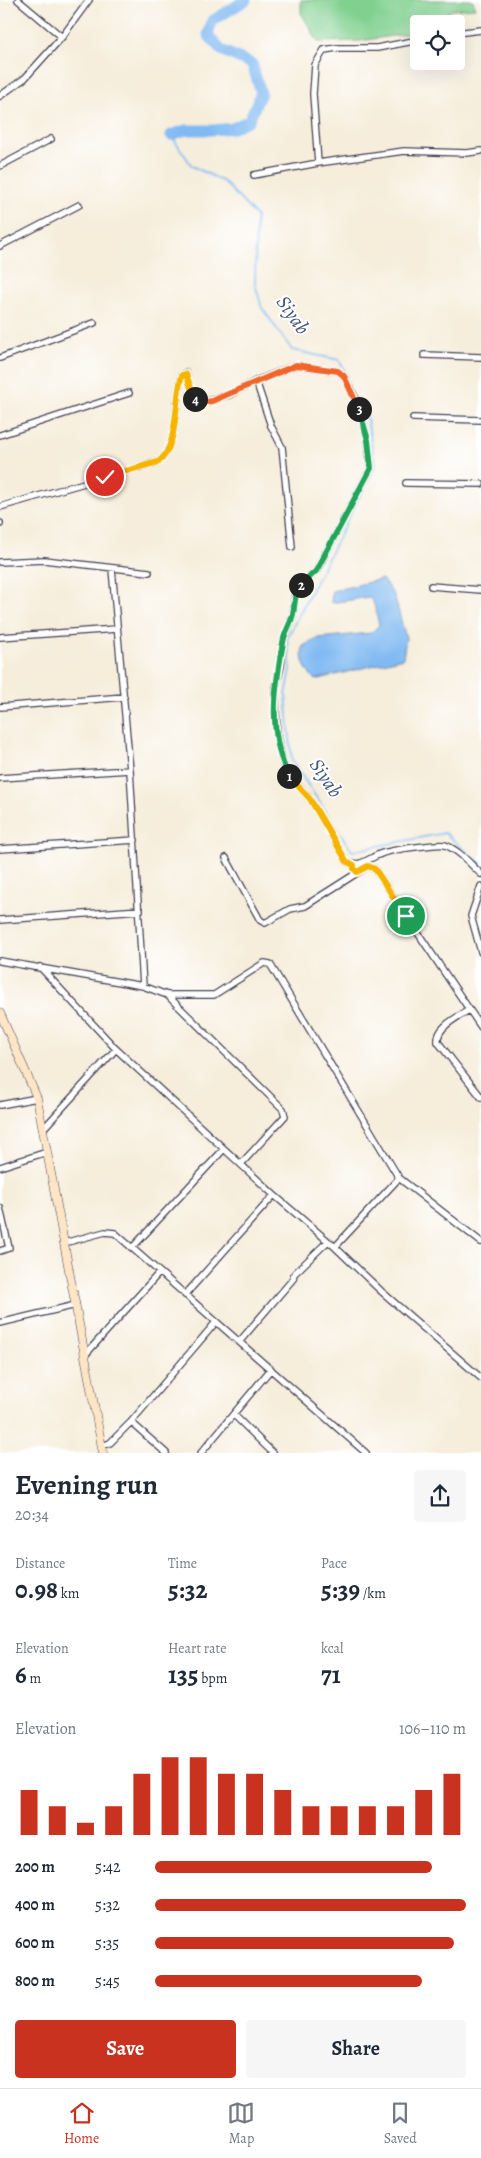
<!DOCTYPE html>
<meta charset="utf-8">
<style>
:root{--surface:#fff;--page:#f6f6f7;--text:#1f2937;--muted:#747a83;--line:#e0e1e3;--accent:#c8321e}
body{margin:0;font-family:Alegreya,serif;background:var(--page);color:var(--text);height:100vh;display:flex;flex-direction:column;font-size:19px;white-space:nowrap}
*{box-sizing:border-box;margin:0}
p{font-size:16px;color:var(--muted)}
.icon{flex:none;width:28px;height:28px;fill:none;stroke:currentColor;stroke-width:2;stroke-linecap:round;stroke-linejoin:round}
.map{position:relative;height:1453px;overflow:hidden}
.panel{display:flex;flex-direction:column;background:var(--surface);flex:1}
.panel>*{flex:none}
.tools{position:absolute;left:410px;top:15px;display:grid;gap:10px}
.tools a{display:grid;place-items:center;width:55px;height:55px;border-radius:5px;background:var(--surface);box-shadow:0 5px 20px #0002;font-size:25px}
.pin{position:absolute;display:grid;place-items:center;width:42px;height:42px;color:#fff;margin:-21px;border:2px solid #fff;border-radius:50%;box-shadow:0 1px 5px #0007}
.km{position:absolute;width:25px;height:25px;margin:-12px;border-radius:50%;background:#222;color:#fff;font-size:14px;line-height:25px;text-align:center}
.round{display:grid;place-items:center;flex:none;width:52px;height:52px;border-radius:5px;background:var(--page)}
.head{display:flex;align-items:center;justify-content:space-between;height:85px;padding:0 15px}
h1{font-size:28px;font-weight:600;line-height:38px}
.stats{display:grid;grid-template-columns:repeat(3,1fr);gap:8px;height:85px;padding:5px 15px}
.stats div{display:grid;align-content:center}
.stats b{font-size:25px;font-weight:600}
.stats small{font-size:14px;font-weight:400}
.stats p{font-size:14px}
.chart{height:140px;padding:10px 15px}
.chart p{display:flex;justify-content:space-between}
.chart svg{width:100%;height:90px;margin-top:5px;stroke:var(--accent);stroke-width:6}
.cta{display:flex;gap:10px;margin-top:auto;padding:10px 15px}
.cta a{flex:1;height:58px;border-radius:5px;background:var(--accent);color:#fff;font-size:20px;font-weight:600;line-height:58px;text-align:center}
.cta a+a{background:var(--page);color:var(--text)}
ul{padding:0 15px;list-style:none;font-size:16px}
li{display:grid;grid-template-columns:80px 60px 1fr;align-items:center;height:38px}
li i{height:12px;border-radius:6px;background:var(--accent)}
.tabs{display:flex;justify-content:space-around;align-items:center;height:70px;border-top:1px solid var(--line);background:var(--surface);font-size:14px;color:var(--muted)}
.tabs a{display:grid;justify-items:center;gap:2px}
.tabs .selected{color:var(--accent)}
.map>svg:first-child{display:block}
.green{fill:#81d090;stroke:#527966}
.water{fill:#81baf2;stroke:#526e96}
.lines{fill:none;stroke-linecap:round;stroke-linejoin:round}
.stream{stroke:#81baf2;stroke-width:2}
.river{stroke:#81baf2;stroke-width:11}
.street-casing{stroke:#424053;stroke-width:8}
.secondary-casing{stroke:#424053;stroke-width:9}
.street{stroke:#fff;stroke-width:5.5}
.secondary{stroke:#fee5c5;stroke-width:8}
.split-1-casing{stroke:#fff;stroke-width:10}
.split-2-casing{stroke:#fff;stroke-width:10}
.split-3-casing{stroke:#fff;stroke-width:10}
.split-4-casing{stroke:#fff;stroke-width:10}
.split-5-casing{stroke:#fff;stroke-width:10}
.split-1{stroke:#f5b400;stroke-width:6}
.split-2{stroke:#22a559;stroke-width:6}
.split-3{stroke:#22a559;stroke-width:6}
.split-4{stroke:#f0652b;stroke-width:6}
.split-5{stroke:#f5b400;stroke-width:6}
.labels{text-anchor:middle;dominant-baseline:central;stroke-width:4;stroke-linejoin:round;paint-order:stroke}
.water-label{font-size:20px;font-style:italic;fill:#43577b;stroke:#fff}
</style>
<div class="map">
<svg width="481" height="1453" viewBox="0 0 481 1453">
<rect width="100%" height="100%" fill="#fff"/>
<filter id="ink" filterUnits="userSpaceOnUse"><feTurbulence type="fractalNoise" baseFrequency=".02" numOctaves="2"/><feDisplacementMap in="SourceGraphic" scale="10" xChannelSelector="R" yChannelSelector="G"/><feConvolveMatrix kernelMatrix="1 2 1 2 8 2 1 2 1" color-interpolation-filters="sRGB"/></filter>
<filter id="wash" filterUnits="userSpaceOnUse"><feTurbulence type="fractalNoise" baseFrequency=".0096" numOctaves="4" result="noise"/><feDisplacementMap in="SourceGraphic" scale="20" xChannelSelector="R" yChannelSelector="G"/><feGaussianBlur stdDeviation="1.12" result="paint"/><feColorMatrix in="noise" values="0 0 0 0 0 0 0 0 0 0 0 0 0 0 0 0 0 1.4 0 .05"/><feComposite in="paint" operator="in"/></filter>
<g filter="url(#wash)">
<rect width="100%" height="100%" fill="#f6edda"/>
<path class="green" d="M 301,0 L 473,0 L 475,8 L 452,10 L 441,17 L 443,24 L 419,24 L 419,32 L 360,41 L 318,42 L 301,13 Z"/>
<path class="water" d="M 382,579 L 394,595 L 406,638 L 403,658 L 315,680 C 305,669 300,661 303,646 L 318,638 L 371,633 L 379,625 L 374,604 L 369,597 L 331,603 L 332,591 Z"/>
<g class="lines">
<path class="stream" d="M 171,135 L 192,166 L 224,182 L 256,216 L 255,284 L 262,308 L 292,350 L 339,360 L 347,375
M 359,399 L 366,412 L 375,466 L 287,638 L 291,669 L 286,695 L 292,761 L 352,851 L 445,833 L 481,864"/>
<path class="river" d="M 171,135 L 186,130 L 213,130 L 233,128 L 249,120 L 261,93 L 252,64 L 221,50 L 208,35 L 212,21 L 246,0"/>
</g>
</g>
<g filter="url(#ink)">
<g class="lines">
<g class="street-casing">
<path id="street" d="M 18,0 L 62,37
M 456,33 L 481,30
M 0,96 L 25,78 L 62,37 L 89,0
M 318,163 L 313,94 L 315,65 L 324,50 L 337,48 L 377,48 L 419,40
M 0,166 L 51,139
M 254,175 L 318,163 L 404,151 L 467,153 L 481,151
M 0,246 L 79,205
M 424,355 L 481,357
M 0,358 L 94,323
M 256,381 L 296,365 L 338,371 L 344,376 L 357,401 L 368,440 L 371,468 L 316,571 L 299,588 L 295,595 L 293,615 L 283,642 L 281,666 L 275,690 L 277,737 L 282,760 L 288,774 L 310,799 L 347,862 C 360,869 371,856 383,853 C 392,850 438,843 445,845 C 459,850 470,864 481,874
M 413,418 L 481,420
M 0,435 L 129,393
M 406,483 L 481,484
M 0,507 L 158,462 C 179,448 174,399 182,375 L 186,373 L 193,395 L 200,403 L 229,395 L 256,381 L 271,426 L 282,447 L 292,547
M 0,523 L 0,524
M 0,562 L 44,560 L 149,572
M 112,569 L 130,770 L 143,986
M 431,586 L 481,590
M 0,637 L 117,629
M 0,707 L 124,697
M 0,778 L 130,770
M 0,849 L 135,840
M 226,858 L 260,920 L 265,923 L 290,909 L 305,906 L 368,866 L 375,869 L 481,1027
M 481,886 L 471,916 L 481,952
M 0,920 L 140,910
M 0,961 L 143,986 L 167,995 L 283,1109 L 285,1116 L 241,1164
M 40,967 L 116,1049 L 274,1195 L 335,1247 L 381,1291 L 481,1378
M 167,995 L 214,995 L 264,963 L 270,964 L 399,1178 L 481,1242
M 469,1010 C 458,1017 436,1027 438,1042 L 481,1097
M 0,1105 L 37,1098
M 43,1129 L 116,1049
M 0,1167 L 47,1152
M 0,1208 L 9,1248 L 0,1251
M 64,1243 L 105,1232 L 115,1233 L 366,1453
M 335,1247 L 399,1178
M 132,1248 L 224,1149
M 185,1295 L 274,1195
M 0,1323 L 76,1305
M 240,1341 L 293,1279 L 294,1274 L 327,1242
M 85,1355 L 159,1273
M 234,1415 L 273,1453
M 131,1422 L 166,1453
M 102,1446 L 110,1443 L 131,1422 L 216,1322
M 201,1453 L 271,1369"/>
</g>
<g class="secondary-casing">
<path id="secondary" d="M 0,1013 L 37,1098 L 103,1453"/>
</g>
<use href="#street" class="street"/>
<use href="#secondary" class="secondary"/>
</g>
</g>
<g class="lines" filter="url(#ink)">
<g class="split-1-casing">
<path id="split-1" d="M 289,776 L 310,799 L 347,862 L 354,865 L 354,869 L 357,872 L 368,866 L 375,869 L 406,916"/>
</g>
<g class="split-2-casing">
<path id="split-2" d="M 289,776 C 267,735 275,686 283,643 C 284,633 291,624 293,614 C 295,603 294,594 301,585"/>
</g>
<g class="split-3-casing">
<path id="split-3" d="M 301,585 L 316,571 L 371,468 L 368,440 L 359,409"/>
</g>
<g class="split-4-casing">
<path id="split-4" d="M 195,399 L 200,403 L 212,401 L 296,365 L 338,371 L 344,376 L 359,409"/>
</g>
<g class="split-5-casing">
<path id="split-5" d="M 105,477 L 158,462 C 179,448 174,399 182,375 L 186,374 L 195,399"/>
</g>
<use href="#split-1" class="split-1"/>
<use href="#split-2" class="split-2"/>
<use href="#split-3" class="split-3"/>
<use href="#split-4" class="split-4"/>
<use href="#split-5" class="split-5"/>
</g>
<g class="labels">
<g class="water-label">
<text transform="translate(293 315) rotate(55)">Siyab</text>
<text transform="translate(326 778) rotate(56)">Siyab</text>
</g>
</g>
</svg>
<div class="tools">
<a><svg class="icon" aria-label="locate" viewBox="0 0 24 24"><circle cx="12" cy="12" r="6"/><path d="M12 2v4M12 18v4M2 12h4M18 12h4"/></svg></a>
</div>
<div class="pin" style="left:406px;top:916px;background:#1e9e55"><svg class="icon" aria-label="arrive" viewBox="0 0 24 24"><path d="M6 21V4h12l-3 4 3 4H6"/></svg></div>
<div class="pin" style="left:105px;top:477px;background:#d93025"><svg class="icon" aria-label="check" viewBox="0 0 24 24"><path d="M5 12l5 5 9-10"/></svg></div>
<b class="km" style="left:289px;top:776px">1</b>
<b class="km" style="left:301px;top:585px">2</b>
<b class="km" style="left:359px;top:409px">3</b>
<b class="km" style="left:195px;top:399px">4</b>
</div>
<section class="panel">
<div class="head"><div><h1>Evening run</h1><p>20:34</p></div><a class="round"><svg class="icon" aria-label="share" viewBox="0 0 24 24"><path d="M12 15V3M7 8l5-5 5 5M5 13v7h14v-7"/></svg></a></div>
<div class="stats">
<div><p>Distance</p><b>0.98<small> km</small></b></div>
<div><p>Time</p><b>5:32</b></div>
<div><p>Pace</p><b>5:39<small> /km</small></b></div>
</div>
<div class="stats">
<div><p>Elevation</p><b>6<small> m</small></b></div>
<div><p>Heart rate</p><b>135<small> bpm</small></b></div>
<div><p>kcal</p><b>71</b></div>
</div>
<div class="chart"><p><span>Elevation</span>106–110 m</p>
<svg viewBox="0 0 160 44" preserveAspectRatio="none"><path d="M5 44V22M15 44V30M25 44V38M35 44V30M45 44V14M55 44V6M65 44V6M75 44V14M85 44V14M95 44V22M105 44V30M115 44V30M125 44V30M135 44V30M145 44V22M155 44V14"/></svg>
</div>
<ul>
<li><b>200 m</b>5:42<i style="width:89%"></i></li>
<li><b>400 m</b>5:32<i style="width:100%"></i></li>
<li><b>600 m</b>5:35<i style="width:96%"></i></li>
<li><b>800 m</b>5:45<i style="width:86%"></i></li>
</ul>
<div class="cta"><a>Save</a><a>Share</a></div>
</section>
<nav class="tabs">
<a class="selected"><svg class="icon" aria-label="home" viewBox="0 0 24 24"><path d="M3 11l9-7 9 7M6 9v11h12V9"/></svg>Home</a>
<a><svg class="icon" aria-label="map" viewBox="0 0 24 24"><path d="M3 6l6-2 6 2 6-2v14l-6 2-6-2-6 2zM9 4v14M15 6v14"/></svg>Map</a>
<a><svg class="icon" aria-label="saved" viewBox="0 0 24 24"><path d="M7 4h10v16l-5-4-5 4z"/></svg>Saved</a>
</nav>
